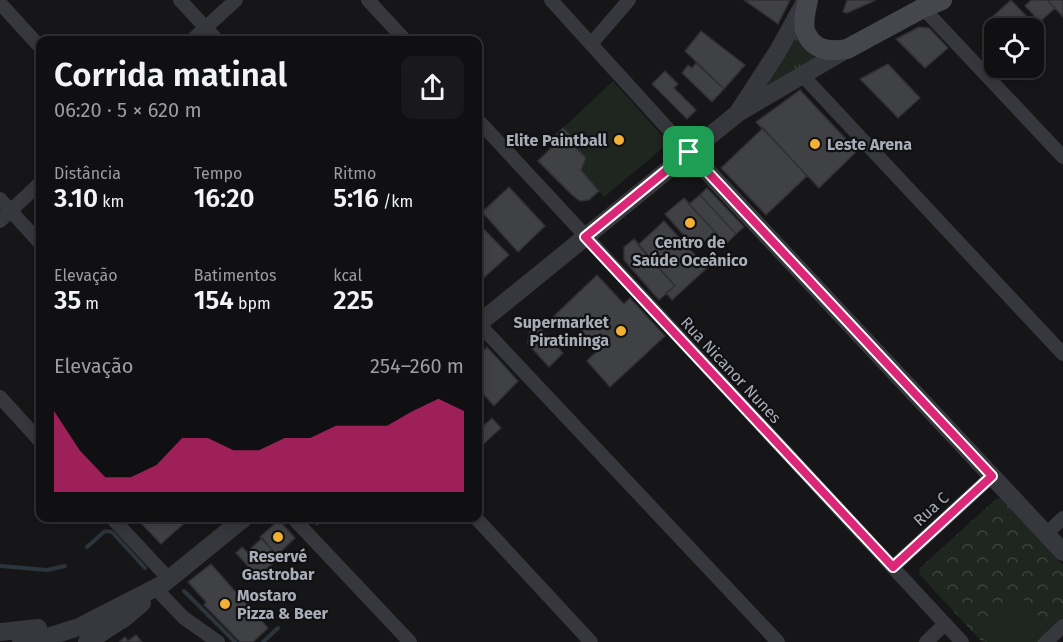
<!DOCTYPE html>
<html lang="pt">
<meta charset="utf-8">
<style>
:root{--surface:#101012;--page:#19191b;--text:#f1f3f6;--muted:#9c9d9f;--line:#303032;--accent:#db2777}
body{margin:0;font-family:"Fira Sans",sans-serif;background:var(--page);color:var(--text);height:100vh;display:flex;flex-direction:column;font-size:22px;white-space:nowrap}
*{box-sizing:border-box;margin:0}
p{font-size:20px;color:var(--muted)}
.icon{flex:none;width:33px;height:33px;fill:none;stroke:currentColor;stroke-width:2;stroke-linecap:round;stroke-linejoin:round}
.map{position:relative;flex:1;overflow:hidden}
.sheet{position:absolute;left:36px;top:36px;width:446px;height:486px;display:flex;flex-direction:column;background:var(--surface);border-radius:12px;box-shadow:0 3px 15px #0003,0 0 0 2px var(--line)}
.sheet>*{flex:none}
.controls{position:absolute;left:984px;top:18px;display:grid;gap:12px}
.controls a{display:grid;place-items:center;width:60px;height:60px;border-radius:12px;background:var(--surface);box-shadow:0 3px 15px #0003,0 0 0 2px var(--line);font-size:30px}
.pin{position:absolute;display:grid;place-items:center;width:51px;height:51px;color:#fff;margin:-26px;border-radius:12px;box-shadow:0 3px 9px #0006}
.round{display:grid;place-items:center;flex:none;width:63px;height:63px;border-radius:12px;background:var(--page)}
.headline{display:flex;align-items:center;justify-content:space-between;height:102px;padding:0 18px}
h1{font-size:33px;font-weight:600;line-height:45px}
.figures{display:grid;grid-template-columns:repeat(3,1fr);gap:9px;height:102px;padding:6px 18px}
.figures div{display:grid;align-content:center}
.figures b{font-size:26px;font-weight:600}
.figures small{font-size:16px;font-weight:400}
.figures p{font-size:16px}
.chart{height:168px;padding:12px 18px}
.chart p{display:flex;justify-content:space-between}
.chart svg{width:100%;height:108px;margin-top:6px;fill:var(--accent);opacity:.7}
.map>svg:first-child{display:block}
.grass{fill:url(#grass-tufts)}
.park{fill:url(#park-crowns)}
.pitch{fill:#1e261f}
.lines{fill:none;stroke-linecap:round;stroke-linejoin:round}
.stream{stroke:#2c353c;stroke-width:4}
.building{fill:#404145;stroke:#303034;stroke-width:1.5}
.minor{stroke:#37383d;stroke-width:14}
.tertiary{stroke:#37383d;stroke-width:18}
.secondary{stroke:#45474d;stroke-width:20}
.route-casing{stroke:#fff;stroke-width:12}
.route{stroke:#db2777;stroke-width:8}
.poi-dot{fill:#f2b134;stroke:#111113;stroke-width:2}
.labels{text-anchor:middle;dominant-baseline:central;stroke-width:4.5;stroke-linejoin:round;paint-order:stroke}
.poi-label{font-size:16px;font-weight:bold;fill:#a8adb8;stroke:#111113;text-anchor:end}
.street-label{font-size:16px;fill:#a8adb8;stroke:#111113}
</style>
<div class="map">
<svg width="1063" height="642" viewBox="0 0 1063 642">
<defs>
<pattern id="grass-tufts" width="24" height="20" patternUnits="userSpaceOnUse" patternTransform="scale(1.5)"><rect width="24" height="20" fill="#1e261f"/><path d="M3 7l-1-3M5 7V3M7 7l1-3M15 17l-1-3M17 17v-4M19 17l1-3" fill="none" stroke="#3c433d"/></pattern>
<pattern id="park-crowns" width="20" height="18" patternUnits="userSpaceOnUse" patternTransform="scale(1.5)"><rect width="20" height="18" fill="#1e261f"/><path d="M2 6a3 3 0 1 1 6 0M12 15a3 3 0 1 1 6 0" fill="none" stroke="#3c433d"/></pattern>
</defs>
<rect width="100%" height="100%" fill="#161618"/>
<path class="grass" d="M 797,34 L 802,46 L 817,59 L 759,95 Z"/>
<path class="park" d="M 1000,498 L 1063,565 L 1063,620 L 1040,642 L 982,642 L 919,574 L 920,568 L 996,499 Z"/>
<path class="pitch" d="M 613,81 L 669,143 L 604,197 L 581,170 L 586,158 L 570,142 L 573,138 L 563,128 Z
M 1022,598 L 1043,621 L 1020,642 L 987,642 L 982,637 Z"/>
<g class="lines">
<path class="stream" d="M 87,547 L 105,531 L 112,532 L 145,568
M 0,566 L 47,570 L 65,566
M 184,591 L 235,642
M 263,642 L 278,628"/>
</g>
<path class="building" d="M 744,0 L 790,0 L 778,24 Z
M 847,0 L 876,0 L 847,13 L 843,12 Z
M 1011,0 L 1035,25 L 1032,28 L 1001,28 L 991,18 Z
M 1031,0 L 1047,0 L 1055,8 L 1040,22 L 1025,6 Z
M 1047,0 L 1063,0 L 1063,17 L 1055,8 Z
M 919,27 L 929,28 L 948,48 L 925,68 L 896,39 Z
M 701,31 L 745,65 L 724,89 L 685,51 Z
M 696,63 L 724,89 L 712,102 L 682,73 L 688,65 L 692,68 Z
M 888,64 L 920,98 L 898,118 L 860,79 Z
M 665,71 L 678,84 L 674,88 L 696,110 L 687,119 L 652,84 Z
M 800,90 L 857,151 L 819,188 L 756,122 Z
M 563,128 L 574,138 L 570,142 L 586,158 L 581,170 L 599,191 L 589,200 L 580,201 L 572,195 L 538,161 L 554,145 L 550,141 Z
M 763,128 L 807,176 L 766,215 L 721,168 Z
M 509,187 L 545,226 L 518,252 L 482,212 Z
M 707,188 L 744,227 L 736,234 L 700,195 Z
M 700,195 L 736,234 L 726,244 L 689,204 Z
M 684,198 L 715,232 L 696,249 L 665,214 Z
M 664,221 L 707,268 L 672,300 L 666,293 L 675,286 L 638,245 Z
M 477,222 L 509,255 L 477,284 Z
M 634,239 L 675,286 L 659,300 L 624,260 L 624,247 Z
M 597,275 L 624,304 L 630,298 L 665,336 L 610,387 L 587,361 L 599,349 L 571,319 L 563,326 L 554,316 Z
M 537,325 L 563,353 L 549,367 L 528,344 L 529,333 Z
M 487,347 L 518,381 L 494,406 L 477,387 L 477,357 Z
M 492,418 L 501,428 L 478,449 L 477,432 Z
M 136,518 L 190,518 L 161,544 Z
M 309,518 L 326,518 L 317,525 Z
M 279,520 L 295,538 L 277,555 L 260,537 Z
M 262,538 L 279,558 L 258,577 L 236,553 L 242,547 L 247,552 Z
M 211,564 L 268,628 L 253,642 L 240,642 L 204,605 L 206,602 L 188,582 Z
M 136,635 L 142,642 L 119,642 L 125,637 L 128,641 Z"/>
<g class="lines">
<path class="minor" d="M 180,0 L 217,40
M 368,0 L 405,40
M 551,0 L 689,152
M 0,3 L 40,47
M 923,8 L 1063,157
M 192,40 L 236,0
M 591,44 L 629,0
M 803,76 L 1063,354
M 477,119 L 962,642
M 0,199 L 40,243
M 0,221 L 40,183
M 477,322 L 778,642
M 0,397 L 40,441
M 112,518 L 169,579
M 293,518 L 410,642
M 476,518 L 591,642
M 1046,534 L 1063,518
M 893,567 L 992,476
M 157,590 L 184,618 L 218,642
M 926,642 L 945,624
M 1046,642 L 1063,626"/>
<path class="tertiary" d="M 739,111 L 778,51 L 806,0
M 689,152 L 1063,552
M 477,325 L 738,113 L 847,49
M 0,632 L 38,628
M 21,642 L 47,637 L 79,627 L 163,584 L 244,518
M 87,642 L 123,619 L 142,603"/>
<path class="secondary" d="M 808,0 C 806,10 802,24 806,33 C 814,51 831,52 847,49 L 923,8 L 942,0"/>
</g>
<g class="lines">
<g class="route-casing">
<path id="route" d="M 689,152 L 992,476 L 893,567 L 585,237 Z"/>
</g>
<use href="#route" class="route"/>
</g>
<g class="poi-dot">
<circle cx="619" cy="140" r="6"/>
<circle cx="815" cy="144" r="6"/>
<circle cx="690" cy="223" r="6"/>
<circle cx="621" cy="331" r="6"/>
<circle cx="278" cy="537" r="6"/>
<circle cx="225" cy="604" r="6"/>
</g>
<g class="labels">
<g class="poi-label">
<text x="607" y="140">Elite Paintball</text>
<text x="827" y="144" text-anchor="start">Leste Arena</text>
<text x="690" y="242" text-anchor="middle">Centro de<tspan x="690" dy="18">Saúde Oceânico</tspan></text>
<text x="609" y="322">Supermarket<tspan x="609" dy="18">Piratininga</tspan></text>
<text x="278" y="556" text-anchor="middle">Reservé<tspan x="278" dy="18">Gastrobar</tspan></text>
<text x="237" y="595" text-anchor="start">Mostaro<tspan x="237" dy="18">Pizza &amp; Beer</tspan></text>
</g>
<g class="street-label">
<text transform="translate(731 370) rotate(47)">Rua Nicanor Nunes</text>
<text transform="translate(931 509) rotate(-43)">Rua C</text>
</g>
</g>
</svg>
<div class="controls">
<a><svg class="icon" aria-label="locate" viewBox="0 0 24 24"><circle cx="12" cy="12" r="6"/><path d="M12 2v4M12 18v4M2 12h4M18 12h4"/></svg></a>
</div>
<div class="pin" style="left:689px;top:152px;background:#1e9e55"><svg class="icon" aria-label="arrive" viewBox="0 0 24 24"><path d="M6 21V4h12l-3 4 3 4H6"/></svg></div>
<section class="sheet">
<div class="headline"><div><h1>Corrida matinal</h1><p>06:20 · 5 × 620 m</p></div><a class="round"><svg class="icon" aria-label="share" viewBox="0 0 24 24"><path d="M12 15V3M7 8l5-5 5 5M5 13v7h14v-7"/></svg></a></div>
<div class="figures">
<div><p>Distância</p><b>3.10<small> km</small></b></div>
<div><p>Tempo</p><b>16:20</b></div>
<div><p>Ritmo</p><b>5:16<small> /km</small></b></div>
</div>
<div class="figures">
<div><p>Elevação</p><b>35<small> m</small></b></div>
<div><p>Batimentos</p><b>154<small> bpm</small></b></div>
<div><p>kcal</p><b>225</b></div>
</div>
<div class="chart"><p><span>Elevação</span>254–260 m</p>
<svg viewBox="0 0 160 44" preserveAspectRatio="none"><path d="M0 44V11L10 27L20 38L30 38L40 33L50 22L60 22L70 27L80 27L90 22L100 22L110 17L120 17L130 17L140 11L150 6L160 11V44z"/></svg>
</div>
</section>
</div>
